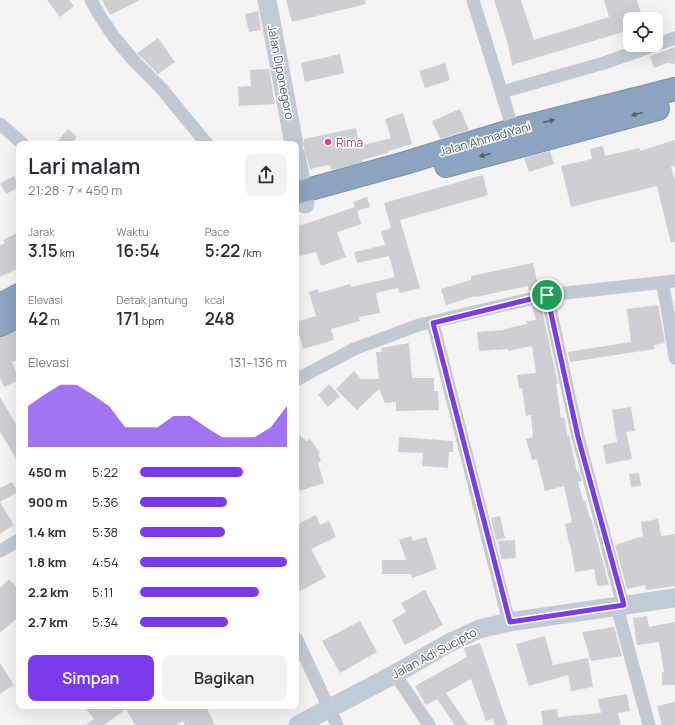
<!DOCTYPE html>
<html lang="id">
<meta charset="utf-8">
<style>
:root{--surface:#fff;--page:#f2f2f3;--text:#2b2b33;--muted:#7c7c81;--accent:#7c3aed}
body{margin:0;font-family:Manrope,sans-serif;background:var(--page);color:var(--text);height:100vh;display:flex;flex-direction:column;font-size:15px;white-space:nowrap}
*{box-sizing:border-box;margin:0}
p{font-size:13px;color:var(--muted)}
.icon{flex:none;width:22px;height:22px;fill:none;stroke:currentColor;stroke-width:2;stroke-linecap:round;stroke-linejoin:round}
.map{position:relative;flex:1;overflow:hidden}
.drawer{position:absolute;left:16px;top:141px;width:283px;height:568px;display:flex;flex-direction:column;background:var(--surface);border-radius:8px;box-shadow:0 4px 16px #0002}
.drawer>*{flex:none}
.tools{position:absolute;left:623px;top:12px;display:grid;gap:8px}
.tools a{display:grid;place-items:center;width:40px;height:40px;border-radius:8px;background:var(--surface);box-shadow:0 4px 16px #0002;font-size:20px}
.pin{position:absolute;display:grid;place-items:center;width:34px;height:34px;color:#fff;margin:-17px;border:2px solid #fff;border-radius:50%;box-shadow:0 1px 4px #0007}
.round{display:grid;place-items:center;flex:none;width:42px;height:42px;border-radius:8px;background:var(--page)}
.overview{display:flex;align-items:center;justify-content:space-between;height:68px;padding:0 12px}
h1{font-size:22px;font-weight:600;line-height:30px}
.metrics{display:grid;grid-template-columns:repeat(3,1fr);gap:6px;height:68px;padding:4px 12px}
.metrics div{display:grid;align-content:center}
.metrics b{font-size:17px;font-weight:600}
.metrics small{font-size:11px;font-weight:400}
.metrics p{font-size:11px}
.chart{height:112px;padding:8px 12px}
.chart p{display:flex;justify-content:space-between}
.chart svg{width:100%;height:72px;margin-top:4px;fill:var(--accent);opacity:.7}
.cta{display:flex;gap:8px;margin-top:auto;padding:8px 12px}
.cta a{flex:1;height:46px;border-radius:8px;background:var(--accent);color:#fff;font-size:16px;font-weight:600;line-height:46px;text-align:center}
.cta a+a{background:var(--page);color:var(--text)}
ul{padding:0 12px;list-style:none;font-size:13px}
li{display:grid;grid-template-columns:64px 48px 1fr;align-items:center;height:30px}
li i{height:10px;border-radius:5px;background:var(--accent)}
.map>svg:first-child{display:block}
.building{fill:#cdcfd5}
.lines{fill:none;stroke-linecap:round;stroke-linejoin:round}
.highway-casing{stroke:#7690ad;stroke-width:24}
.street{stroke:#c1cad2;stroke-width:13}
.secondary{stroke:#c1cbd6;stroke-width:19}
.highway{stroke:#8ba5c1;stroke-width:22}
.oneway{fill:#505e6b}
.route-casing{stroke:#fff;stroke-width:8}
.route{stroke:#7c3aed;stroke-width:5}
.hotel-dot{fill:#d1479c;stroke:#fff;stroke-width:1.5}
.labels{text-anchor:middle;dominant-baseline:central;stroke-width:3;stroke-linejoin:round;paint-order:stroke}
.street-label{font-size:12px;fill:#4a5661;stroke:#fff}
.hotel-label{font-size:12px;fill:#b23c85;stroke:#fff;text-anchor:start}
</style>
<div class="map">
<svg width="675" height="725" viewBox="0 0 675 725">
<rect width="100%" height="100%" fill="#f5f3f3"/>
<path class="building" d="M 47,0 L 69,0 L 74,6 L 60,17 Z
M 102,0 L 140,0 L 110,15 Z
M 286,0 L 365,0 L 366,4 L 292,22 Z
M 494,0 L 521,0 L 534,40 L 609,17 L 604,0 L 637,0 L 643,19 L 630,19 L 630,30 L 512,65 L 508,44 Z
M 258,11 L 261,30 L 249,32 L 245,14 Z
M 158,38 L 175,62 L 158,74 L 137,53 Z
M 675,47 L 675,64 L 667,63 L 654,68 L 650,56 Z
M 340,54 L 344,73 L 305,82 L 301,63 Z
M 445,63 L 450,80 L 425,88 L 419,71 Z
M 269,69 L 275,104 L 239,106 L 238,87 L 251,86 L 250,70 Z
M 460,109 L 469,130 L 440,139 L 432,121 Z
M 403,113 L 412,144 L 388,151 L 388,153 L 362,160 L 363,162 L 341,168 L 331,170 L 330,165 L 310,169 L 304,148 L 304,139 L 356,128 L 359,146 L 391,138 L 385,119 Z
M 68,129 L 77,137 L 71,144 L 55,144 Z
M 675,140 L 675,166 L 671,167 L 675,181 L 675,242 L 671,243 L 657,186 L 571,207 L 561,166 L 592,159 L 590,149 L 603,146 L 605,156 L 639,148 L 640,151 Z
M 550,151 L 554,164 L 529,172 L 524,158 Z
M 483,175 L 488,195 L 400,220 L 420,288 L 400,293 L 398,288 L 376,293 L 380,313 L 359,317 L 360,321 L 331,329 L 334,340 L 303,349 L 296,322 L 316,316 L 309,292 L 318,289 L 319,293 L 350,284 L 351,287 L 395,277 L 389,256 L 357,263 L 354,252 L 385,245 L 381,232 L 391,228 L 384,203 Z
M 14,176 L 19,187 L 6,194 L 0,183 Z
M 367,197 L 370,207 L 357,211 L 361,224 L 337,232 L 346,257 L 321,266 L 316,252 L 296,257 L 296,227 L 355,207 L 353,202 Z
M 19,232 L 19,268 L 0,277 L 0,245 L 5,243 L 3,240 Z
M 533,263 L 539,289 L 529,291 L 528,286 L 475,297 L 475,296 L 446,305 L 441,289 L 471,280 L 471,276 Z
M 541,305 L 558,384 L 556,384 L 561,418 L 565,418 L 567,436 L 569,435 L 577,472 L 579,472 L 582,481 L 578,482 L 583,501 L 585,500 L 590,518 L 591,518 L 609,585 L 597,586 L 594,569 L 575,572 L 570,544 L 569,544 L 565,524 L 572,522 L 564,486 L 545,491 L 537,459 L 532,460 L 526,439 L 533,437 L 531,415 L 526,416 L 522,388 L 519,389 L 517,375 L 536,373 L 532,346 L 508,351 L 508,349 L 479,351 L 477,332 L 504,330 L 504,329 L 527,324 L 526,321 L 536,320 L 532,307 Z
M 658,305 L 665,343 L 654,345 L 655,349 L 570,362 L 568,352 L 631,342 L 627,309 Z
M 19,330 L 19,359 L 12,362 L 19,380 L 4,387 L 0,378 L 0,337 Z
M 409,343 L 412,378 L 434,378 L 434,391 L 438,391 L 439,410 L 396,411 L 396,402 L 385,403 L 379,389 L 357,410 L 336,389 L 354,371 L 361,379 L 379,379 L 376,352 L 382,352 L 381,348 Z
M 329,384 L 340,396 L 328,407 L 318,395 Z
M 0,397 L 19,429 L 19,463 L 0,432 Z
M 631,407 L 635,431 L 626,432 L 632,459 L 606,464 L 603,445 L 617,442 L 612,410 Z
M 296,432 L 306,441 L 310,439 L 320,453 L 318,454 L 321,461 L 318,463 L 324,483 L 296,492 Z
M 399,437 L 453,441 L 453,452 L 449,452 L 448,468 L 422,466 L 423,453 L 398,452 Z
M 639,473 L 641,486 L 631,487 L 629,474 Z
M 12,482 L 18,492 L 0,502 L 14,525 L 0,534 L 0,488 Z
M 316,515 L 320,525 L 329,521 L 336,537 L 311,549 L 326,577 L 300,591 L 296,582 L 296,525 Z
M 500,516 L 505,538 L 496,540 L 491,518 Z
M 658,519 L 661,536 L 675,534 L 675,586 L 646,590 L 645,585 L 627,589 L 615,545 L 643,536 L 641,522 Z
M 411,536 L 413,541 L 426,537 L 437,569 L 412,578 L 411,574 L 382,574 L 382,560 L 406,560 L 399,540 Z
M 515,540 L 516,558 L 501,559 L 498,541 Z
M 9,579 L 19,590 L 19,616 L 0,633 L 0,588 Z
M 425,590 L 443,625 L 405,645 L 392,620 L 406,612 L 401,603 Z
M 647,616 L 649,627 L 675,622 L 675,685 L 662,685 L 662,672 L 664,672 L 659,642 L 637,645 L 633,618 Z
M 360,621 L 377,652 L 340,673 L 322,641 Z
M 614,627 L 622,656 L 591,661 L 582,632 Z
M 545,636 L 553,665 L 588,658 L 593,687 L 571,691 L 568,675 L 529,686 L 516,644 Z
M 480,643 L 508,725 L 495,725 L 493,719 L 486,721 L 471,679 L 446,693 L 468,725 L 455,725 L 437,699 L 426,705 L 415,686 L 467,657 L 464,648 Z
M 0,663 L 14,685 L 0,694 Z
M 627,694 L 630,711 L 618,713 L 621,725 L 543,725 L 541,711 L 557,709 L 558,717 L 601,713 L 598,699 Z
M 675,702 L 675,725 L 662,725 L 657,706 Z
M 84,706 L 206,706 L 215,725 L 185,725 L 183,721 L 176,725 L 135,725 L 126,709 L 104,725 L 85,725 L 94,719 Z"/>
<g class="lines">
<g class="highway-casing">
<path id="highway" d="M 446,166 L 658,109
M 296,193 L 405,163 L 513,130 L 675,89
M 0,305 L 19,295
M 0,325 L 19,316"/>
</g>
<path class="street" d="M 91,0 L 100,16 L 114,37 L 134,61 L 161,88 L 207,144
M 473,0 L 515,136
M 502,92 L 604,63 L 675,38
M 0,124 L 23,144
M 662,282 L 667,307 L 675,358
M 547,295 L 578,437 L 623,605
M 433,323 L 509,622
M 296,380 L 354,349 L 419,325 L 547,295 L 675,281
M 0,551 L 19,540
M 617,607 L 649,725
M 296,638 L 337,725
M 395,674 L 429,725"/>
<path class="secondary" d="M 267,0 L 294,144
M 296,155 L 305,204
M 298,725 L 395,674 L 449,643 L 479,629 L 509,622 L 675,598"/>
<use href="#highway" class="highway"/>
</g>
<defs><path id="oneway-solid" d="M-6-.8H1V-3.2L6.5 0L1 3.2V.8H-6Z"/></defs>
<g class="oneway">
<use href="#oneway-solid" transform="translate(637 114) rotate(165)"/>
<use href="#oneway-solid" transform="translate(549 121) rotate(-14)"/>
<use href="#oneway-solid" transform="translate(485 155) rotate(165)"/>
</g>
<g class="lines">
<g class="route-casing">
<path id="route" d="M 547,295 L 578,437 L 624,605 L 510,622 L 433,323 Z"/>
</g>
<use href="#route" class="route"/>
</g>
<circle class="hotel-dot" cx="328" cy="142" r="4"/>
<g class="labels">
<g class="street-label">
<text transform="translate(281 72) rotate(79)">Jalan Diponegoro</text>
<text transform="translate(485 139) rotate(-16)">Jalan Ahmad Yani</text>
<text transform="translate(434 653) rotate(-28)">Jalan Adi Sucipto</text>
</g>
<g class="hotel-label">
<text x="336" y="142">Rima</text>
</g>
</g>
</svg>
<div class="tools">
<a><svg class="icon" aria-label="locate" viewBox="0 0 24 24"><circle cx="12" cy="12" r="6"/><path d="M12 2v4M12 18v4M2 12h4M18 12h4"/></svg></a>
</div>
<div class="pin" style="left:547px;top:295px;background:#1e9e55"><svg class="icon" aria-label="arrive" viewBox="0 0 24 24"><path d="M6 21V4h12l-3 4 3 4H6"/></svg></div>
<section class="drawer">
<div class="overview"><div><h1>Lari malam</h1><p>21:28 · 7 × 450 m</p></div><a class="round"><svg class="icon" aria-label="share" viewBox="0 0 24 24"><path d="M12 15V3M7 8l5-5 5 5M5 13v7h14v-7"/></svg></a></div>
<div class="metrics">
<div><p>Jarak</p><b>3.15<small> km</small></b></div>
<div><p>Waktu</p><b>16:54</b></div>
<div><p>Pace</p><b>5:22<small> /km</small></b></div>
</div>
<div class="metrics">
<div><p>Elevasi</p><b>42<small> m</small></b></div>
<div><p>Detak jantung</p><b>171<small> bpm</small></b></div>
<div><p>kcal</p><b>248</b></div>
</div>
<div class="chart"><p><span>Elevasi</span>131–136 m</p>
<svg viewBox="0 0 160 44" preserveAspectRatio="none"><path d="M0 44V19L10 12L20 6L30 6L40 12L50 19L60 32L70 32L80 32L90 25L100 25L110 32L120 38L130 38L140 38L150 32L160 19V44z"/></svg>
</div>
<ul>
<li><b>450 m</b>5:22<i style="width:70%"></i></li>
<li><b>900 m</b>5:36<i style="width:59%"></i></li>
<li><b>1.4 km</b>5:38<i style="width:58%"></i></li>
<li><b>1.8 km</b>4:54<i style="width:100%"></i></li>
<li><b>2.2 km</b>5:11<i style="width:81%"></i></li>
<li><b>2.7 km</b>5:34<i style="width:60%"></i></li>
</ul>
<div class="cta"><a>Simpan</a><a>Bagikan</a></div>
</section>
</div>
